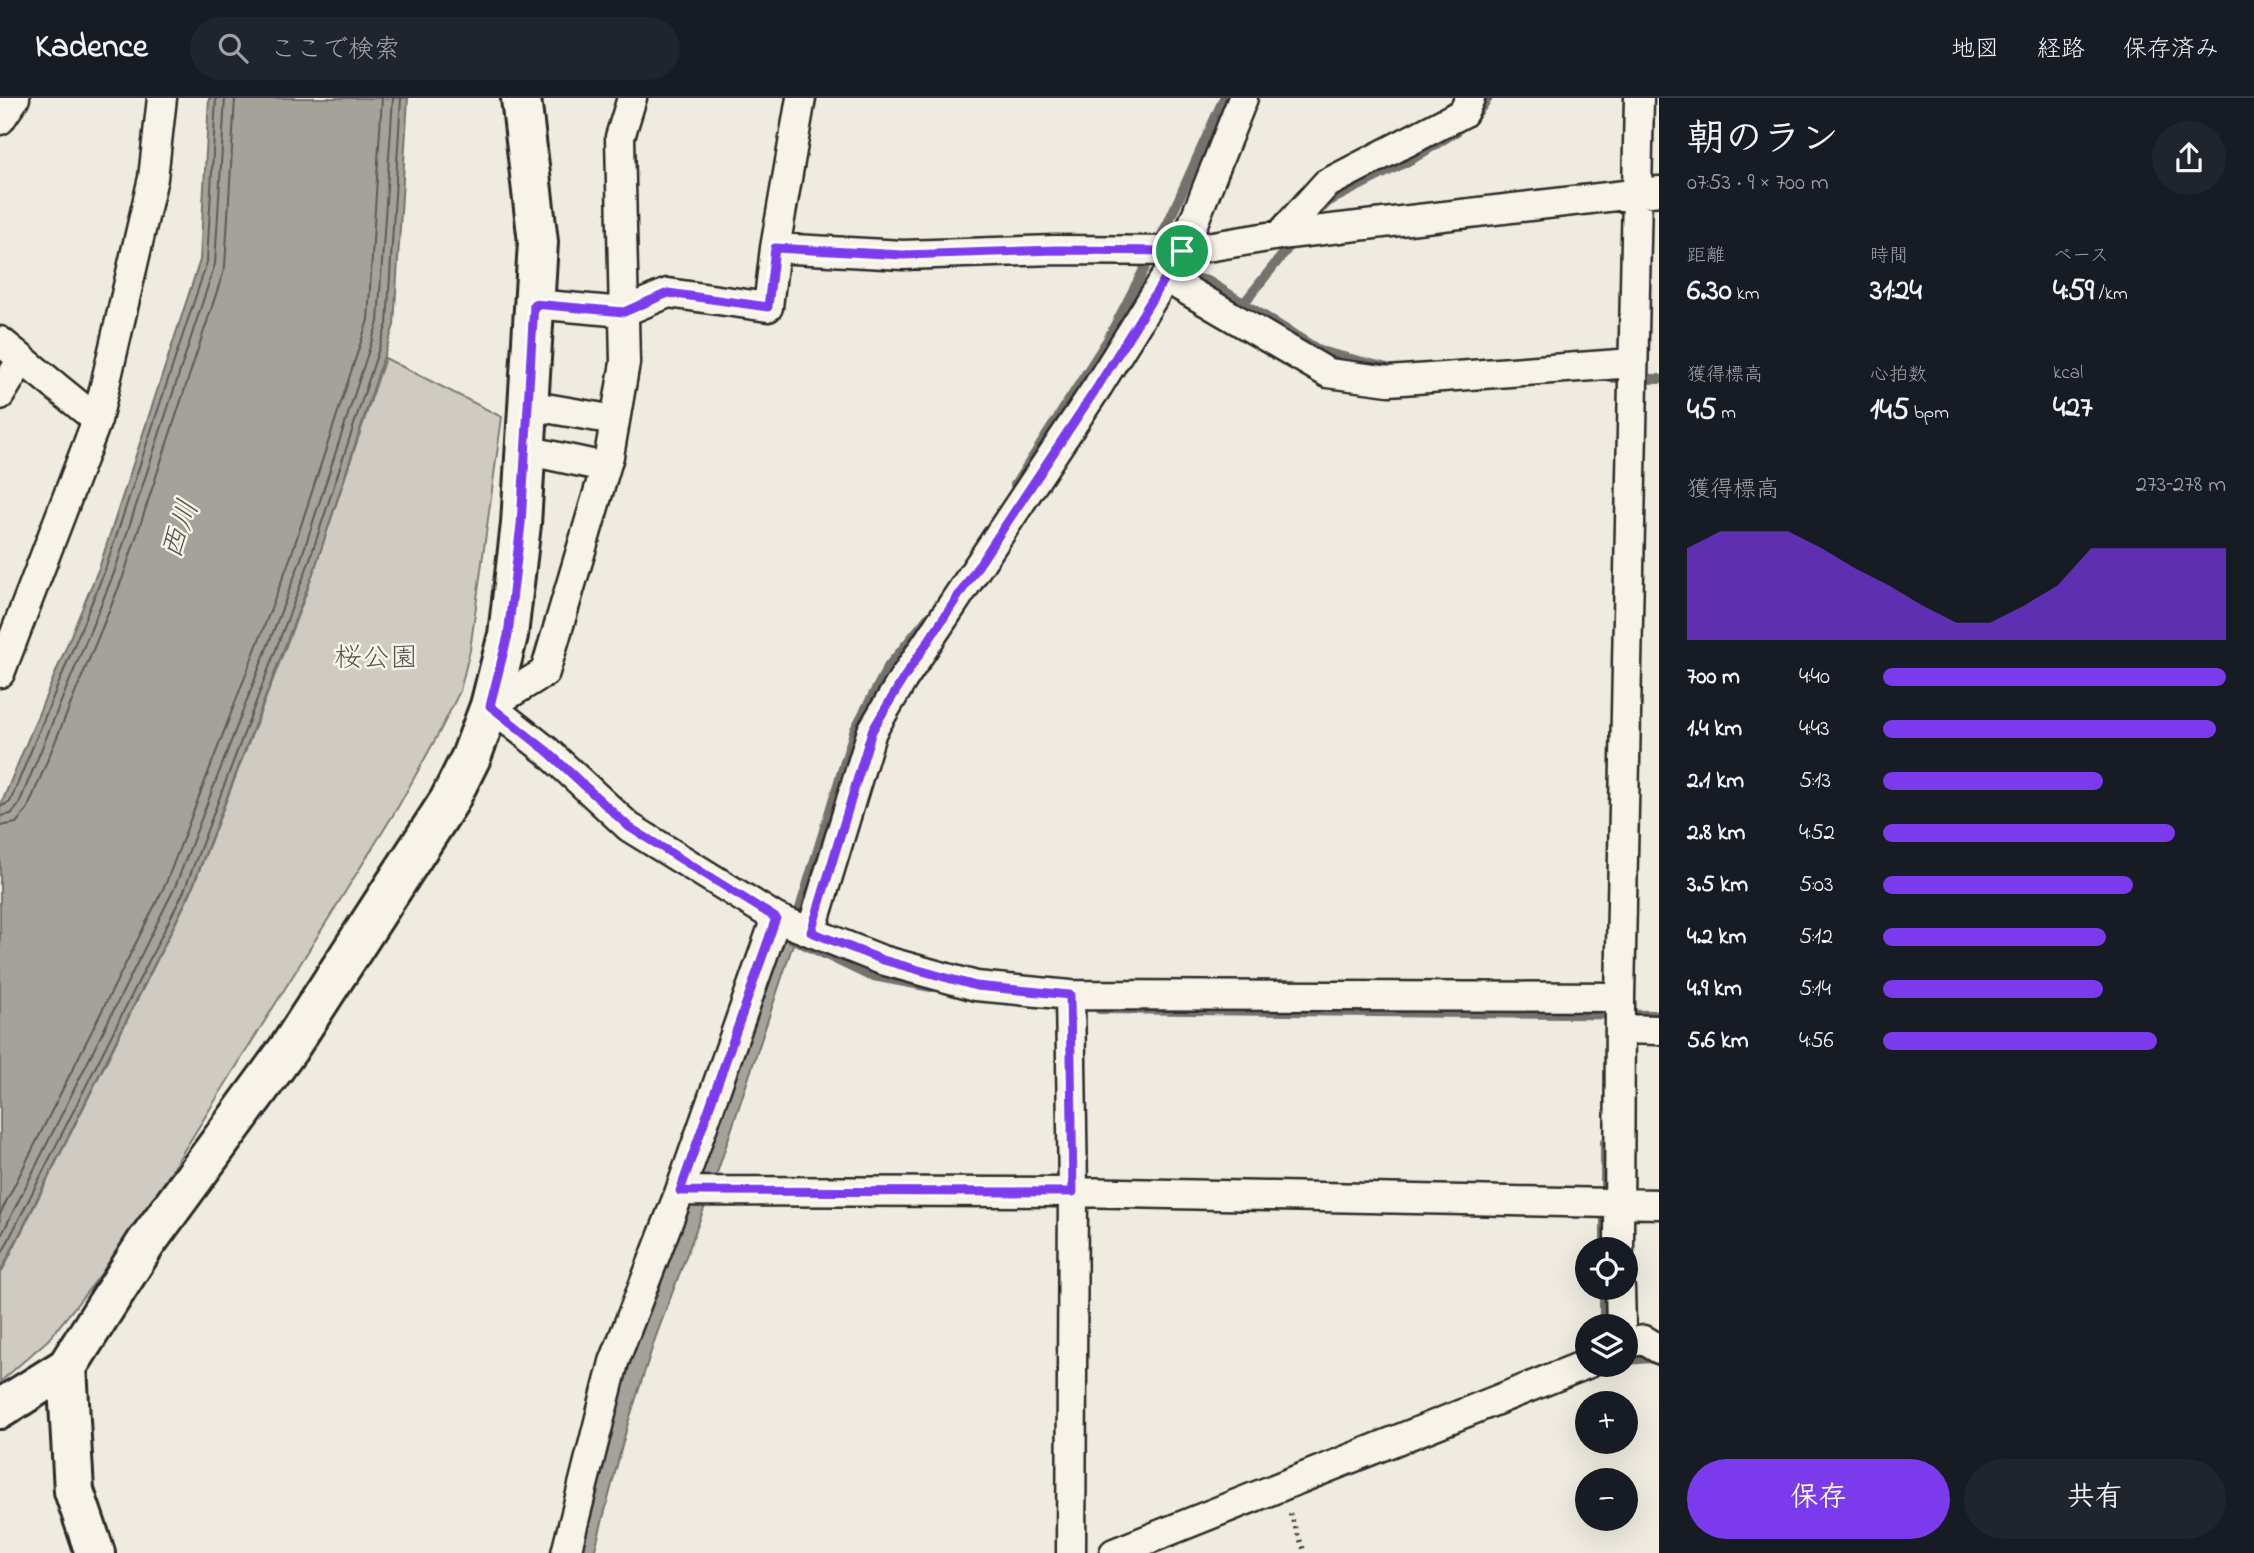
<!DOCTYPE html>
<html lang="ja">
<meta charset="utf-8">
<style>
:root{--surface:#171b24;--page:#20242c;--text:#f1f3f6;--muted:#9ea1a6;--line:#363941;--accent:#7c3aed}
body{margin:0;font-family:"Indie Flower","Klee One",sans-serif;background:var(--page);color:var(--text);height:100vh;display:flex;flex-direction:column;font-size:26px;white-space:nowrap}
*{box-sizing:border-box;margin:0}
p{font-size:23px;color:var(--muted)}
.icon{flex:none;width:38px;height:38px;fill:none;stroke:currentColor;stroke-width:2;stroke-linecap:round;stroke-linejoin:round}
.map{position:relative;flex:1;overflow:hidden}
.panel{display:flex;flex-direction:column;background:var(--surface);width:595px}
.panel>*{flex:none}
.controls{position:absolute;left:1575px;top:1139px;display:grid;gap:14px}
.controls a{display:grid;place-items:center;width:63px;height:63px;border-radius:50%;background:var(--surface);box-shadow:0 7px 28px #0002;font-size:35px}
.pin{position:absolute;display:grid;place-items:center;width:60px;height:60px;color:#fff;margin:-30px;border:4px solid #fff;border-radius:50%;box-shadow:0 2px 7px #0007}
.round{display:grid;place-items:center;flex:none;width:74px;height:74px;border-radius:37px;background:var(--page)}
.headline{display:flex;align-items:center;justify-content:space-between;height:119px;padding:0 28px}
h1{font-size:38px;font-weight:700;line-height:52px}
.stats{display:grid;grid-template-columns:repeat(3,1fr);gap:10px;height:119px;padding:7px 28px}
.stats div{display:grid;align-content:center}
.stats b{font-size:30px;font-weight:700}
.stats small{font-size:19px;font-weight:400}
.stats p{font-size:19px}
.chart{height:196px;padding:14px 28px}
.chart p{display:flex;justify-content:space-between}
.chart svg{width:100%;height:126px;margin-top:7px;fill:var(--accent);opacity:.7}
.cta{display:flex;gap:14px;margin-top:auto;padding:14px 28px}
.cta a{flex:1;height:80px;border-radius:42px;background:var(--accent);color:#fff;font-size:28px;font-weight:700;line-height:80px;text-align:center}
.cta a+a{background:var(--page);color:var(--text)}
ul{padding:0 28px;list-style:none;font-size:23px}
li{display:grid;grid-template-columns:112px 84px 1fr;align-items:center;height:52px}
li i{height:18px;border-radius:9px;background:var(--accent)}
header{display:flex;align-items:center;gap:42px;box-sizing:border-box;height:98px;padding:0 35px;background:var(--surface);border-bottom:2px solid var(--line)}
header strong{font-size:33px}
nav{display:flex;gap:38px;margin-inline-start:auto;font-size:24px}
.search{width:490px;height:63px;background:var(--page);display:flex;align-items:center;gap:18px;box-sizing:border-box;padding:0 24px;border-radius:38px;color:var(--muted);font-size:26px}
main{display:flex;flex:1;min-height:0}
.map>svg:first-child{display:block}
.green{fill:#cfcbc2;stroke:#7d7b76;stroke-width:2}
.water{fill:#a4a29a;stroke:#74726e;stroke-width:2}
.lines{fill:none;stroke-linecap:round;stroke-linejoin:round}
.shore{stroke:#5b5b57;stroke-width:2}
.stream{stroke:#74726e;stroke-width:10}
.street-casing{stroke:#2b2b2b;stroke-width:33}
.secondary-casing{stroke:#2b2b2b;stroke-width:44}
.path{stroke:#2b2b2b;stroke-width:4.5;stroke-dasharray:2 5;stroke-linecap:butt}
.street{stroke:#f7f3e8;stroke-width:28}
.secondary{stroke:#f7f3e8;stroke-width:38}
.route-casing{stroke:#fff;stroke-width:14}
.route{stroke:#7c3aed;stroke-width:9}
.labels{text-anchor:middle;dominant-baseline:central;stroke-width:5;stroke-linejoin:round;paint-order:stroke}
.park-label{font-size:28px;fill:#545351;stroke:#f7f3e8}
.water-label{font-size:30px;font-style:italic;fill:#555552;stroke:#f7f3e8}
</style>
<header>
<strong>Kadence</strong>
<div class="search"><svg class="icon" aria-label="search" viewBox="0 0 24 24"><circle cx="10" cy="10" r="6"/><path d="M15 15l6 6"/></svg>ここで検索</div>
<nav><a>地図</a><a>経路</a><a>保存済み</a></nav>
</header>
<main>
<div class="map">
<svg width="1659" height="1455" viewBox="0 0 1659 1455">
<rect width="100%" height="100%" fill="#efebe0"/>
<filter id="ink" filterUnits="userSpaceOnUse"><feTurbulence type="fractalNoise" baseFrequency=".0143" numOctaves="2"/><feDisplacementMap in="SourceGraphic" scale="14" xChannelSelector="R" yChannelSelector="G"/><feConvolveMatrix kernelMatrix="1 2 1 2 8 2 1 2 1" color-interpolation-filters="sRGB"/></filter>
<g filter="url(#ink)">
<path class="green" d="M 385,260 L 502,319 L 470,552 L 460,593 L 441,631 L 398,709 L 127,1144 L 49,1241 L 0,1284 L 0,1177 L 191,794 L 306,496 Z"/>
<path class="water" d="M 209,0 L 408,0 L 394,227 L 315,470 L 190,795 L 0,1175 L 0,709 L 99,470 L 200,162 Z
M 784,836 L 796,837 L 714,1084 L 656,1238 L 628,1325 L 594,1455 L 574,1455 L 601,1349 L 632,1259 L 682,1129 L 705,1056 Z"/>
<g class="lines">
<path class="shore" d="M 0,709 L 10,704 L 105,472 L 207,164 L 216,0
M 0,718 L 11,716 L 18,708 L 114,475 L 215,166 L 225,0
M 0,728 L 16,725 L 27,712 L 123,479 L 225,169 L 235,0
M 0,1116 L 166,785 L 290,461 L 368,222 L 382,0
M 0,1140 L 175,789 L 300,464 L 378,224 L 393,0
M 0,1159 L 184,793 L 308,467 L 387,226 L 401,0"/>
<path class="stream" d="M 1472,22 L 1488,0
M 1322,110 L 1329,103 L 1414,60 L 1457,33
M 1183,178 L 1208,183 L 1320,253 L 1387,270
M 1244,205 L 1296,140
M 1613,271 L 1614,280 L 1659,281
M 1015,387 L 1107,243 L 1168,125 L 1224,0
M 795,827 L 855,631 L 888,569 L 928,520
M 791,840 L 868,877 L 931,889
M 1099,911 L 1659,917
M 1605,1152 L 1605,1044
M 1604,1228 L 1604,1190
M 1626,1262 L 1652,1260 L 1659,1264
M 1589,1276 L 1611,1267"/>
<g class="street-casing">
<path id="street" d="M 632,0 L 620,39 L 625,265 L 609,358 L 545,574 L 490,608 L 547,653 L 629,729 L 776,820 L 882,862 L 976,888 L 1070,897 L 1620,899
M 0,22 L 15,0
M 1280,137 L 1326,86 L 1463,15 L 1470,0
M 775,150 L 801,0
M 1166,180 L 1328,275 L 1389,283 L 1633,265
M 534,206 L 623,214 L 668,195 L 768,209 L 775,150 L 903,157 L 1055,152 L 1182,153 L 1280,137 L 1659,93
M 0,243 L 97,322
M 0,297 L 22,261
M 528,307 L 615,322
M 525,352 L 605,369
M 0,575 L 97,322 L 153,80 L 162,0
M 811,834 L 872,633 L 903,581 L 1098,288 L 1182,153 L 1243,0
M 1070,897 L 1073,1094 L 1071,1455
M 1620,931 L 1659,932
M 680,1093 L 1073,1094 L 1659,1106
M 1619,1152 L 1620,899 L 1639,0
M 1620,1190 L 1621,1228
M 1626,1245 L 1644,1242 L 1659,1251
M 566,1455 L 614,1264 L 680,1093 L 776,820
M 1114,1455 L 1587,1266"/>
</g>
<g class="secondary-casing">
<path id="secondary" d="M 67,1269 L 74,1393 L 95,1455
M 0,1311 L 67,1269 L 146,1145 L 289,950 L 449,703 L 471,659 L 490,608 L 508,537 L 521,426 L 538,144 L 521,0"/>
</g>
<path class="path" d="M 1290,1416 L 1305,1455"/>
<use href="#street" class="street"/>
<use href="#secondary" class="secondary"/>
</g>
</g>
<g class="lines" filter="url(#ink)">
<g class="route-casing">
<path id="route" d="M 775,150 L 903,157 L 1055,152 L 1182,153 L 1098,288 L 903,581 L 872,633 L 811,834 L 883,862 L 976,888 L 1070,897 L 1073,1094 L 680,1093 L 776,820 L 629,729 L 547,653 L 490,608 L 508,537 L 521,426 L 534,206 L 624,214 L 668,195 L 768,209 Z"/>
</g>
<use href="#route" class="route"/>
</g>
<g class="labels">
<g class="park-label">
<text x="376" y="561">桜公園</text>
</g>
<g class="water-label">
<text transform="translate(182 432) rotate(-71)">西川</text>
</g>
</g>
</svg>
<div class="controls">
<a><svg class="icon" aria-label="locate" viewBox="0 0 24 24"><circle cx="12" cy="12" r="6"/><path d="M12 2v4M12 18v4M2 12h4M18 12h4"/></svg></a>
<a><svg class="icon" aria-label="layers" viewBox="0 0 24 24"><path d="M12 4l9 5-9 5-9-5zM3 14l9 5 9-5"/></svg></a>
<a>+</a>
<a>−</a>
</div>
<div class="pin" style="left:1182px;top:153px;background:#1e9e55"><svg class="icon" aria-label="arrive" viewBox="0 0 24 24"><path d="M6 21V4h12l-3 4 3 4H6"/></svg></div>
</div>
<section class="panel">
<div class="headline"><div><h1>朝のラン</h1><p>07:53 · 9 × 700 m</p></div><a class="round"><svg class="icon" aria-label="share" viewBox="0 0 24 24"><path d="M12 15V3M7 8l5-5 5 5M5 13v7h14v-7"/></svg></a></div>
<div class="stats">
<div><p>距離</p><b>6.30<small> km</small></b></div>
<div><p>時間</p><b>31:24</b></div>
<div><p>ペース</p><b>4:59<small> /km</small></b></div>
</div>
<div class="stats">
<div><p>獲得標高</p><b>45<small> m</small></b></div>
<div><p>心拍数</p><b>145<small> bpm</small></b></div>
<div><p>kcal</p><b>427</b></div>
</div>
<div class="chart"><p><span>獲得標高</span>273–278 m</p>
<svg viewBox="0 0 160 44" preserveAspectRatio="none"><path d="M0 44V12L10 6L20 6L30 6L40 12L50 19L60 25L70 32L80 38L90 38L100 32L110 25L120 12L130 12L140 12L150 12L160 12V44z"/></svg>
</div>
<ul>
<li><b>700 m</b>4:40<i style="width:100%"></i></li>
<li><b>1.4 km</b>4:43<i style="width:97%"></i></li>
<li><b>2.1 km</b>5:13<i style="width:64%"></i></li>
<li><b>2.8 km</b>4:52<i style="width:85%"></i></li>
<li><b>3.5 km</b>5:03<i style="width:73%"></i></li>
<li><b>4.2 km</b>5:12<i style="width:65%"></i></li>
<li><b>4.9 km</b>5:14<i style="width:64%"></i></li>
<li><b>5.6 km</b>4:56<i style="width:80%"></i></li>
</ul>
<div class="cta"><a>保存</a><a>共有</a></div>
</section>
</main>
